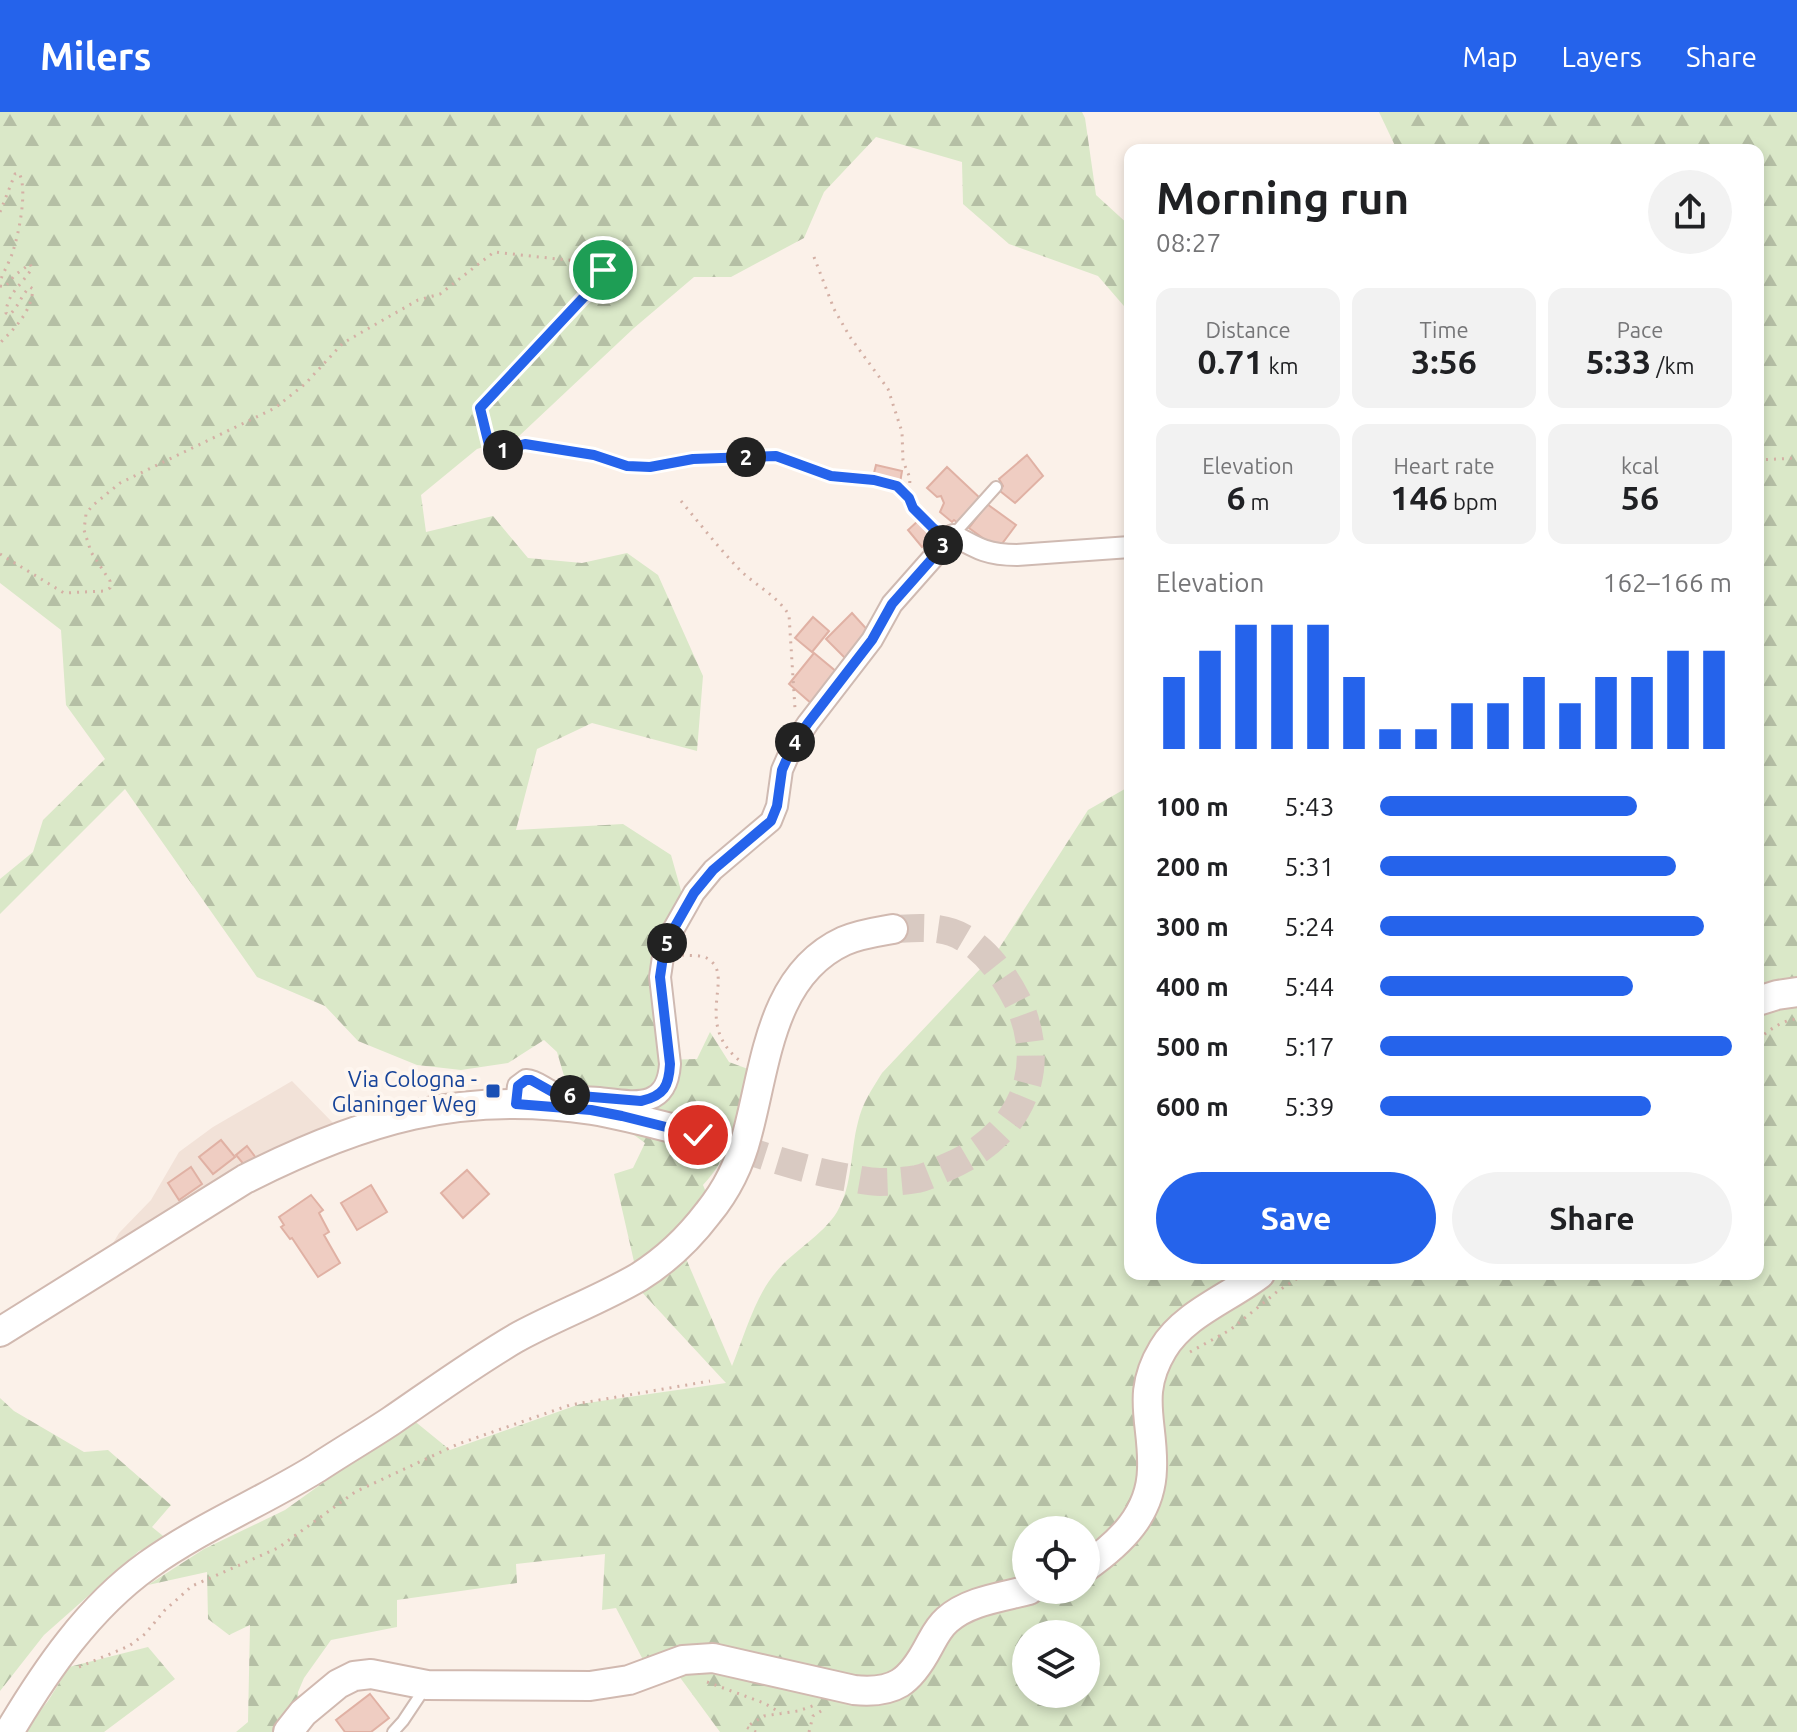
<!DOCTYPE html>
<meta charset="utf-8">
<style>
:root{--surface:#fff;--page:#f2f2f2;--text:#202124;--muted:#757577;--accent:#2563eb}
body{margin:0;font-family:Ubuntu,sans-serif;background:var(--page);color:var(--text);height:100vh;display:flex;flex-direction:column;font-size:30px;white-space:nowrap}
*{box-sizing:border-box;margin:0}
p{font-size:26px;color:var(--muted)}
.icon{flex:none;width:44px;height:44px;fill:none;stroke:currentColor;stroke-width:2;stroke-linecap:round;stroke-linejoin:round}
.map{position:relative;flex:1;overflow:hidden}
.panel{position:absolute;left:1124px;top:32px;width:640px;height:1136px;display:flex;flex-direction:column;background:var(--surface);border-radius:16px;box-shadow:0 4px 12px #0003}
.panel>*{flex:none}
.buttons{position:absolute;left:1012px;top:1404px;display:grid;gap:16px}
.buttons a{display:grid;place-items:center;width:88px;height:88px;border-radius:50%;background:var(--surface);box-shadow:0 4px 12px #0003;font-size:40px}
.pin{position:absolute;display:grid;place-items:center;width:68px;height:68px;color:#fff;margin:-34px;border:4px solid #fff;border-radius:50%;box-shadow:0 2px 8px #0007}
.km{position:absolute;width:40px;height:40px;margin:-20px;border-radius:50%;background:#222;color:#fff;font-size:22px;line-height:40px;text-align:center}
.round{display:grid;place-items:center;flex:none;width:84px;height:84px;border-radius:42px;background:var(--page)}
.overview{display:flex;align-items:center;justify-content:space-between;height:136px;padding:0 32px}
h1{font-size:44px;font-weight:700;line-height:60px}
.figures{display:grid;grid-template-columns:repeat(3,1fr);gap:12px;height:136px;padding:8px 32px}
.figures div{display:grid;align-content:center;border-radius:16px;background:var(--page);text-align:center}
.figures b{font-size:34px;font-weight:700}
.figures small{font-size:22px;font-weight:400}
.figures p{font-size:22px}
.chart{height:224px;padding:16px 32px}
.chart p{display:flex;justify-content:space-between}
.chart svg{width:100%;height:144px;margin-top:8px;stroke:var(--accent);stroke-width:6}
.button{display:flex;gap:16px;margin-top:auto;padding:16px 32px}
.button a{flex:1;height:92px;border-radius:48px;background:var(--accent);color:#fff;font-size:32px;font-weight:700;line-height:92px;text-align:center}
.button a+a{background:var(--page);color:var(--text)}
ul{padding:0 32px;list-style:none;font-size:26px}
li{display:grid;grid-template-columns:128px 96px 1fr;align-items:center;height:60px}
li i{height:20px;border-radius:10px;background:var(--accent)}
header{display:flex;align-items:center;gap:48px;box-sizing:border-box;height:112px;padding:0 40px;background:var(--accent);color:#fff}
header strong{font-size:38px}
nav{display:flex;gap:44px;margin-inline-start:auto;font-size:28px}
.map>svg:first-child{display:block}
.residential{fill:#f2e2d8}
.forest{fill:url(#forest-firs);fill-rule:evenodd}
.building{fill:#efcdc2;stroke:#e0b1a4;stroke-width:2}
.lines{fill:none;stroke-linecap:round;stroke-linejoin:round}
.secondary-tunnel{stroke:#d9cac2;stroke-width:28;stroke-dasharray:28 14;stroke-linecap:butt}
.lane-casing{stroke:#cfbab2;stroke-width:14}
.street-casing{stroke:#cfbab2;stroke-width:24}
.secondary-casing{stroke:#d1b9b0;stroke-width:32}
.path{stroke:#d4b0a5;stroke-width:3;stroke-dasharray:2 6;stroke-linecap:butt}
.lane{stroke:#fff;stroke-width:10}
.street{stroke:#fff;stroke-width:20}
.secondary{stroke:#fff;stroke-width:28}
.route-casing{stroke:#fff;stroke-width:16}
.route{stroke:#2563eb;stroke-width:10}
.transit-dot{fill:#1a4fb4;stroke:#fef6ef;stroke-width:3}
.labels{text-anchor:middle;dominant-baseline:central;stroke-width:8;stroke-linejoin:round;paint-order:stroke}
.transit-label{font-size:22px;fill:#164399;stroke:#fef6ef;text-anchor:end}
</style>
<header>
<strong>Milers</strong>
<nav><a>Map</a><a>Layers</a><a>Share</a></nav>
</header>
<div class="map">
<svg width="1797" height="1620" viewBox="0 0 1797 1620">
<defs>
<pattern id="forest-firs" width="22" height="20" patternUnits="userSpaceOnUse" patternTransform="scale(2)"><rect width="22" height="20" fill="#dae8c8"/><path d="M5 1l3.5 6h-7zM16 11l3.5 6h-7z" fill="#b5bfa5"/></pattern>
</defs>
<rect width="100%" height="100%" fill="#fbf1e9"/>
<path class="residential" d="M 292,969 L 335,1013 L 109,1138 L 119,1121 L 151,1088 L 179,1040 L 213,1015 Z"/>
<path class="forest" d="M 0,0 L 1082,0 L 1085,6 L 1096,83 L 1130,114 L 1130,201 L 1098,164 L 1009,132 L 963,92 L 962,50 L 876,25 L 824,80 L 804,126 L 731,165 L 694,165 L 634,216 L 519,324 L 477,337 L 421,383 L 426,420 L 493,404 L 528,446 L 582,451 L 627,441 L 658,463 L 703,564 L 697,639 L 592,611 L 537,637 L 516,718 L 623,712 L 671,743 L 682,782 L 653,831 L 653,887 L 664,948 L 697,947 L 710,920 L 729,950 L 748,957 C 741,998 733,1042 703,1073 L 708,1085 L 689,1108 L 635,1154 L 614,1062 L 633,1056 L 645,1031 L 567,974 L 557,940 L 544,928 L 508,951 L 461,958 L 417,953 L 358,929 L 325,894 L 257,865 L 125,677 L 0,802 L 0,767 L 33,740 L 43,708 L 105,647 L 66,593 L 61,518 L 0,471 Z
M 1379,0 L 1797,0 L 1797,1620 L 720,1620 L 676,1560 L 653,1567 L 616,1496 L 602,1498 L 605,1442 L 516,1452 L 517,1471 L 397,1488 L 397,1515 L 331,1528 L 304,1566 L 298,1580 L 299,1599 L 278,1620 L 236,1620 L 248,1610 L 250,1513 L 229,1523 L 208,1507 L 207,1460 L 148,1473 L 204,1437 L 285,1398 L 412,1307 L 450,1338 L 580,1292 L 726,1271 L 638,1176 L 684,1142 L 732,1254 C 744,1225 755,1184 776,1160 C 794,1138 822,1124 837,1100 C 853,1073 850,1040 858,1010 C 862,992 872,977 882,961 L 998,838 L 1088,698 L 1130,674 L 1130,1162 L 1758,1162 L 1758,38 L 1397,38 ZM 1026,1418 L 1086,1418 L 1086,1478 L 1026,1478 ZM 1026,1522 L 1086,1522 L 1086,1582 L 1026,1582 Z
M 0,1286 L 14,1299 L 84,1340 L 108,1338 L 171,1393 L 152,1415 L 168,1428 L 139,1439 L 44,1523 L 0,1579 Z
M 148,1535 L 175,1567 L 104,1620 L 23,1620 L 48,1589 L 69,1555 Z"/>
<path class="building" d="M 1027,343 L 1043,364 L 1015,391 L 1000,379 L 1003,374 L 999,367 Z
M 876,353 L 902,359 L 900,371 L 873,365 Z
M 947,355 L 981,387 L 958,411 L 954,408 L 952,410 L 940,400 L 944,391 L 941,384 L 937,385 L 927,376 Z
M 987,392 L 1016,413 L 998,437 L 969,416 Z
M 919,408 L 933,425 L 922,435 L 908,418 Z
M 852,501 L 872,523 L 849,550 L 826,527 Z
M 813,505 L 829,519 L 812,540 L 795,526 Z
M 814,541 L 838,561 L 812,592 L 789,572 Z
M 221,1028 L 235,1045 L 213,1062 L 199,1045 Z
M 247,1034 L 256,1046 L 245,1054 L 236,1043 Z
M 191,1055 L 202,1072 L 179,1088 L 168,1071 Z
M 467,1058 L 489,1082 L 463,1106 L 441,1081 Z
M 371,1073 L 387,1100 L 357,1118 L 341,1091 Z
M 311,1083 L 323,1098 L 319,1101 L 329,1120 L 324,1123 L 340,1151 L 318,1165 L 292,1126 L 290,1127 L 281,1115 L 284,1113 L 279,1105 Z
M 370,1582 L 389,1606 L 371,1620 L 345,1620 L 336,1608 Z"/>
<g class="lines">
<path class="secondary-tunnel" d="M 698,1023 C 747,1038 795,1056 844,1065 C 856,1067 869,1070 880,1070 C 892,1070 905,1069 917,1067 C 926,1065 936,1060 945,1056 C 1015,1027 1052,964 1018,890 C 1006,866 988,840 964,826 C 943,813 916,816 893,817"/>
<g class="lane-casing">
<path id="lane" d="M 953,423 L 996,375
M 393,1620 L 403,1609 L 425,1576"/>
</g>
<g class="street-casing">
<path id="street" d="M 516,992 L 518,974 L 526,968 C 538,969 544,977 555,981 C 568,985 585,985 599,986 C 634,990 667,998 670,952 L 660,865 L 664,838 L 673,818 L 694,781 L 713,758 L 771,709 L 777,694 L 782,658 L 793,633 L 808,611 L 872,528 L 892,492 L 953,423 C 978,437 988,443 1017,443 L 1130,435"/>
</g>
<g class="secondary-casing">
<path id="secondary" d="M 1758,889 L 1777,883 L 1797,880
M 0,1220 L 245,1067 C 362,1008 460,978 592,998 C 628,1004 663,1014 698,1023
M 1086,1455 C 1120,1431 1151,1402 1152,1357 C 1154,1310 1135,1283 1163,1237 C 1184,1202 1229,1186 1260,1162
M 9,1620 C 46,1558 88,1496 148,1453 C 201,1415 262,1390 317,1356 C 341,1340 367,1325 391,1309 C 432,1281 473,1251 516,1226 C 556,1204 600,1188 639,1165 C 666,1148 689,1126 708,1101 C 726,1079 740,1051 747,1023 C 766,954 770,863 844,829 C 860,822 876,820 893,817
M 288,1620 L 303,1601 L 338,1572 L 354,1564 L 371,1562 L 427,1573 L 590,1574 L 629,1568 L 683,1548 L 713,1546 L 854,1578 C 895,1582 910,1570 929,1534 C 934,1525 938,1516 947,1508 C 968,1489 1002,1485 1029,1478"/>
</g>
<path class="path" d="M 0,100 L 15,62 L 19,61 C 28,77 19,121 13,139 C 10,149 4,159 0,169
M 814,145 L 834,197 L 850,225 L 888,277 L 902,320 L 903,349 L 910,366 L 909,386
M 0,174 L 5,175 L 15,163 L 30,152 L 32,156 C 23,172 7,181 6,201 L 9,203 C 18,196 21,183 30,175 L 33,177 C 31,200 16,215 0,231
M 1758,348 L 1797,346
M 681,389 C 700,412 718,435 738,456 C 754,473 777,483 789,503 L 795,597
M 0,442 L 64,481 L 104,479 L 110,476 L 110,469 L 91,440 L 84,418 L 86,402 L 92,394 L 120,371 L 275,296 L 305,272 L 343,231 L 418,188 L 440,182 L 494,140 L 567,148 L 592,149 L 603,158 L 601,171 L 583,186 L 480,296 L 491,341 L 525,332 L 594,343 L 627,354 L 650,355 L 693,347 L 776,344 L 831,364 L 874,368 L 897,374 L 909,386 L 913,396 L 933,417
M 682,843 C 692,844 705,842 712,850 C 732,869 693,915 743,951
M 1758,927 C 1770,918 1782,908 1797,907
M 1190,1240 L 1230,1218 L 1278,1179 L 1304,1162
M 1051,1483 L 1066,1478
M 79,1555 L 129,1534 L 145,1522 L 165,1498 L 192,1474 L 278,1436 L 355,1380 L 458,1332 L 570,1293 L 710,1269
M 707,1570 L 764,1591 L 781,1601
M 756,1620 L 746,1615 L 764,1604 L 798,1599 L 815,1593
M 809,1620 L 813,1604 L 826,1596"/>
<use href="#lane" class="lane"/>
<use href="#street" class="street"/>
<use href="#secondary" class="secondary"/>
</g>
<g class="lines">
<g class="route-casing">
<path id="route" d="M 603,158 L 601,171 L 583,186 L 480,296 L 491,341 L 525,332 L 594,343 L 627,354 L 650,355 L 693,347 L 776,344 L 831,364 L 874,368 L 897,374 L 909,386 L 913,396 L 933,416 L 941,422 L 953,423 L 892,492 L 872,528 L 808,611 L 793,633 L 782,658 L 777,694 L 771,709 L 713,758 L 694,781 L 673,818 L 664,838 L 660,865 L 670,952 C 669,974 664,984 641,989 L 556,982 L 531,968 L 526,968 L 518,974 L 516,992 L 591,998 L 622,1004 L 698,1023"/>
</g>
<use href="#route" class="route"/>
</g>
<rect class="transit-dot" x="485" y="971" width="16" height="16" rx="4"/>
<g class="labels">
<g class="transit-label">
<text x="477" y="966">Via Cologna -<tspan x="477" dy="25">Glaninger Weg</tspan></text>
</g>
</g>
</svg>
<div class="buttons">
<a><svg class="icon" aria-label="locate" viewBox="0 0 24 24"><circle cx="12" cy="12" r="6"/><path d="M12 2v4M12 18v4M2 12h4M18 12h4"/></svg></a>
<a><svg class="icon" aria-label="layers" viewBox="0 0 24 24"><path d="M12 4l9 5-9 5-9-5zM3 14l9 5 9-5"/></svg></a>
</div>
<div class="pin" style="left:603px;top:158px;background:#1e9e55"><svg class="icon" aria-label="arrive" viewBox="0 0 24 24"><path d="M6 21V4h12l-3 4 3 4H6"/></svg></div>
<div class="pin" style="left:698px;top:1023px;background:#d93025"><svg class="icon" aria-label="check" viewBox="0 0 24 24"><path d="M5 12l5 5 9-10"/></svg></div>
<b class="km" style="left:503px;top:338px">1</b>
<b class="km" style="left:746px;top:345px">2</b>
<b class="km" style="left:943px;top:433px">3</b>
<b class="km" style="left:795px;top:630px">4</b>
<b class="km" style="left:667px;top:831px">5</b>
<b class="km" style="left:570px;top:983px">6</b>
<section class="panel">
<div class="overview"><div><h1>Morning run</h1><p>08:27</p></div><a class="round"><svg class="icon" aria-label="share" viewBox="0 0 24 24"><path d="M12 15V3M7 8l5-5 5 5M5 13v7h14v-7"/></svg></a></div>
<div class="figures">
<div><p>Distance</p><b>0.71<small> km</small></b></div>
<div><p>Time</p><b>3:56</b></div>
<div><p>Pace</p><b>5:33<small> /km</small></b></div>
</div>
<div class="figures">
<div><p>Elevation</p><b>6<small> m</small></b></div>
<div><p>Heart rate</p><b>146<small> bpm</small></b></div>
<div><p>kcal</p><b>56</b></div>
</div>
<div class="chart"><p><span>Elevation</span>162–166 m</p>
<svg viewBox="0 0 160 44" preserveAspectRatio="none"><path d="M5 44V22M15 44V14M25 44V6M35 44V6M45 44V6M55 44V22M65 44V38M75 44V38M85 44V30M95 44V30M105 44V22M115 44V30M125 44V22M135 44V22M145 44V14M155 44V14"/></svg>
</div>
<ul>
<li><b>100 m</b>5:43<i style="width:73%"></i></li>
<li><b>200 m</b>5:31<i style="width:84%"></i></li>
<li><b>300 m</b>5:24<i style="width:92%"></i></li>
<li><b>400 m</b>5:44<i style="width:72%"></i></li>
<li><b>500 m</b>5:17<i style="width:100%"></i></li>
<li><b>600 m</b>5:39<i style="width:77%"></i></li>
</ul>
<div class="button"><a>Save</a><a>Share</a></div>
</section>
</div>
